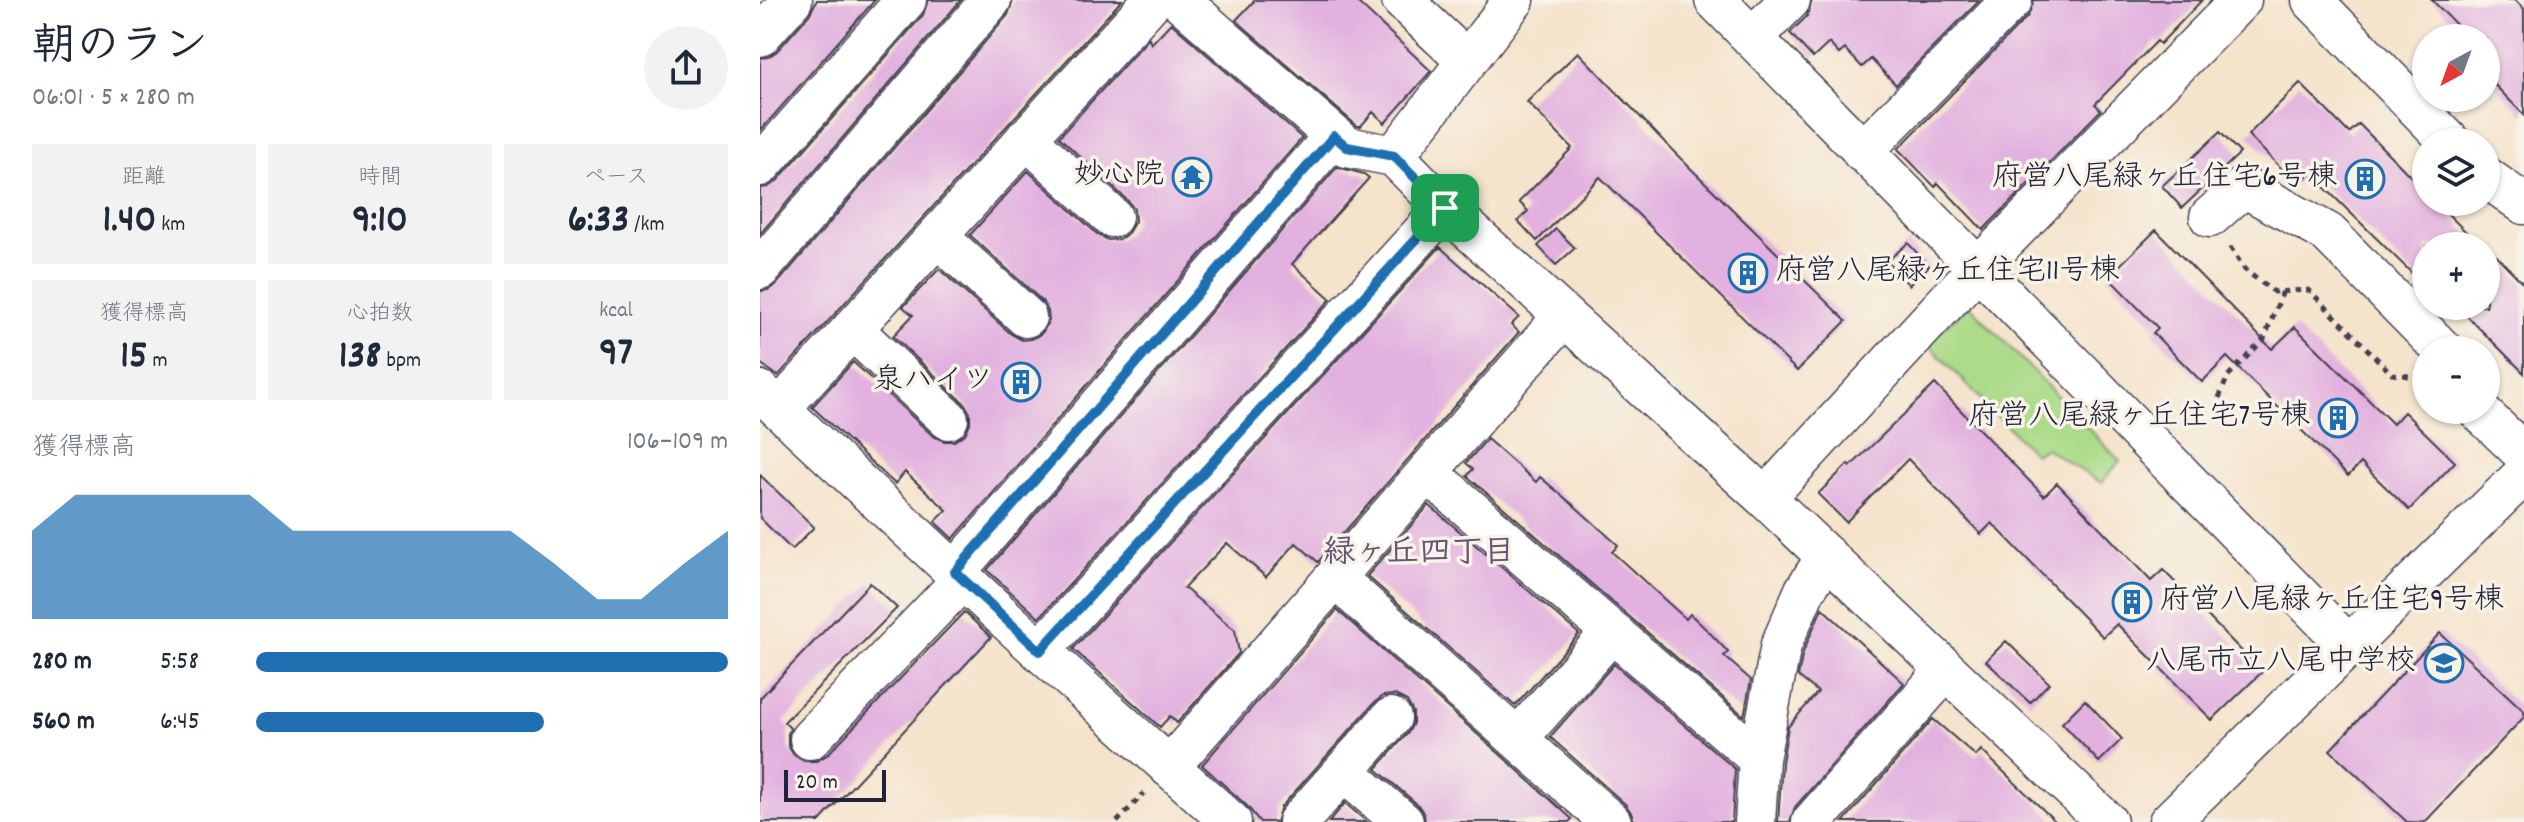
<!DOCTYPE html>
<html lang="ja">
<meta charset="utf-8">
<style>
:root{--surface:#fff;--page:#f2f2f3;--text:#1f2937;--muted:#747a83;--accent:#1f6fb2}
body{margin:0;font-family:Dekko,"Klee One",sans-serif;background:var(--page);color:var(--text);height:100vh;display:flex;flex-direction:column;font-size:30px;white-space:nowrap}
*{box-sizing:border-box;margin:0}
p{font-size:26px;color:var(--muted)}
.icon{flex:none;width:44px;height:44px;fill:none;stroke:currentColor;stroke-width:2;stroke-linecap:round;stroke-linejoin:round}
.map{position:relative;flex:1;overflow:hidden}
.side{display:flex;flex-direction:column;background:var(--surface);width:760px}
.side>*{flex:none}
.needle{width:52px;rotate:221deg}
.fabs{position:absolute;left:1652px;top:24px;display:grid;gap:16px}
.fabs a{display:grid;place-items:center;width:88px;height:88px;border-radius:50%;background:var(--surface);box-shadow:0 2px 6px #0004;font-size:40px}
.scale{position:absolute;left:24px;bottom:20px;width:102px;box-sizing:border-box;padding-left:8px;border:4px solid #22223b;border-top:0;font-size:22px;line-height:28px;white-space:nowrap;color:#22223b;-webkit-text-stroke:6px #f7f3e8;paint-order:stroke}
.pin{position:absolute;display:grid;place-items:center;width:68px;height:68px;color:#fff;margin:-34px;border-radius:16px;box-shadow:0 4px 12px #0006}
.round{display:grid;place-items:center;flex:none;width:84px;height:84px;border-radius:42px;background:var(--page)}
.summary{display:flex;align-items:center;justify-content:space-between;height:136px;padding:0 32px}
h1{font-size:44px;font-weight:700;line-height:60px}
.figures{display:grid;grid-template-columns:repeat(3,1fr);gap:12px;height:136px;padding:8px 32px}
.figures div{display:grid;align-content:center;border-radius:0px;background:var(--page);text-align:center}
.figures b{font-size:40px;font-weight:700}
.figures small{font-size:22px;font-weight:400}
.figures p{font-size:22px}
.chart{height:224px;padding:16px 32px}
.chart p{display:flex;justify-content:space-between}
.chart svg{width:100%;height:144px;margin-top:8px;fill:var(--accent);opacity:.7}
ul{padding:0 32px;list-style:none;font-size:26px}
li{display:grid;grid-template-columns:128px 96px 1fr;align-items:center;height:60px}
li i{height:20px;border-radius:10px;background:var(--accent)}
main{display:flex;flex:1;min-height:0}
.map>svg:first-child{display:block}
.green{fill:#acdb89;stroke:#677e62;stroke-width:2}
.building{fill:#e2b1df}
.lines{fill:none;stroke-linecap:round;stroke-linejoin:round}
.minor-casing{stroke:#423f51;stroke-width:43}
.path{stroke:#423f51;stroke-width:5;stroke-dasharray:6 6;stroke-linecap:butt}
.minor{stroke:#fff;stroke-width:40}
.route-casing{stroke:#fff;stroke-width:16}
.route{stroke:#1f6fb2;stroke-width:10}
.labels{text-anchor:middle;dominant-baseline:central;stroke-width:7;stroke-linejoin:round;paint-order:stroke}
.poi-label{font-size:30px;fill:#22223b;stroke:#f7f3e8;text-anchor:end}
.neighbourhood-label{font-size:32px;font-weight:bold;fill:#655474;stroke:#f7f3e8}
</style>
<main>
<section class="side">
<div class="summary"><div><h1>朝のラン</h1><p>06:01 · 5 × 280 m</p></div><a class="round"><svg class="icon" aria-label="share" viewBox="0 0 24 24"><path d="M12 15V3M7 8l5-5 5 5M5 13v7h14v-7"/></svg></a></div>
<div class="figures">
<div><p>距離</p><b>1.40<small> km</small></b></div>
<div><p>時間</p><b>9:10</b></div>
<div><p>ペース</p><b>6:33<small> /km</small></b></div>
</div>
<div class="figures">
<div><p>獲得標高</p><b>15<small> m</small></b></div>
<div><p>心拍数</p><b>138<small> bpm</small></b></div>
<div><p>kcal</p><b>97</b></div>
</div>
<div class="chart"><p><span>獲得標高</span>106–109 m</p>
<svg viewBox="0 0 160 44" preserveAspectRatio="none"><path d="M0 44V17L10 6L20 6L30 6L40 6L50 6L60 17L70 17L80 17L90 17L100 17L110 17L120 27L130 38L140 38L150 27L160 17V44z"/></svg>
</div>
<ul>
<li><b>280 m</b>5:58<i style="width:100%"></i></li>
<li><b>560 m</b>6:45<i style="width:61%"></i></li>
</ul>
</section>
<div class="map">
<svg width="1764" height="822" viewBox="0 0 1764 822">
<rect width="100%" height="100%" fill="#f7f3e8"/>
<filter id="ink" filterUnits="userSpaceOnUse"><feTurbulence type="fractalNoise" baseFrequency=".0125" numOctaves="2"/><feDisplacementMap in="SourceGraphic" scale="16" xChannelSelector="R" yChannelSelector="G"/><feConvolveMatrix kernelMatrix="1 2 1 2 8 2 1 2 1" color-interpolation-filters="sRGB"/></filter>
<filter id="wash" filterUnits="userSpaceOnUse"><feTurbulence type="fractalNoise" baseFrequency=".006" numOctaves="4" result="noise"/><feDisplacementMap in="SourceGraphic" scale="32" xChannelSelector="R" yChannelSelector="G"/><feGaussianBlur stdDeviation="1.8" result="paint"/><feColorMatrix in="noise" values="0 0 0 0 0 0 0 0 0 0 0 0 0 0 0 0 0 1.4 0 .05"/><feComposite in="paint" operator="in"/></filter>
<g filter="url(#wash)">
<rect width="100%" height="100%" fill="#f5e3cb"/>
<path class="green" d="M 1209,305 L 1360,461 L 1341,483 L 1285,448 L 1274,454 L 1167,343 Z"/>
<g id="blocks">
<path class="building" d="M 57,0 L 115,0 L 0,131 L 0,58 L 8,57 L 17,51 L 49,15 Z
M 168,0 L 201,0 L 0,234 L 0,188 L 8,187 L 17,181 L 163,15 Z
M 253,0 L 362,0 L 18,376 L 0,363 L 0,291 L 8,290 L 17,284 L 248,15 Z
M 495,0 L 595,0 L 671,71 L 625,123 L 613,112 L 601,126 L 597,126 L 476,20 Z
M 1052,0 L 1220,0 L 1136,85 L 1111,59 L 1102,67 L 1085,49 L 1079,54 L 1069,43 L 1053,58 L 1030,33 L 1047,16 Z
M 1274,0 L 1442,0 L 1400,44 L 1397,41 L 1335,104 L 1341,110 L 1223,230 L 1178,183 L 1175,187 L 1138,149 L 1268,16 Z
M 1672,0 L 1755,0 L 1764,9 L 1764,115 L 1726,76 L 1726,38 L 1709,38 Z
M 411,23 L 542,138 L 193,539 L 175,522 L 187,510 L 145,472 L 135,484 L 52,407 L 93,362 L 173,436 L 184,441 L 194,441 L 205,434 L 210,423 L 210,413 L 204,403 L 133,336 L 153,315 L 143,307 L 179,269 L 251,334 L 262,340 L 272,339 L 282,333 L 289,321 L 288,311 L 282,301 L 210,235 L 268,171 L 337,234 L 348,240 L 360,239 L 368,233 L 375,221 L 374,209 L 368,201 L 299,137 L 389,38 L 391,44 Z
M 818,52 L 916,154 L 1086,321 L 1037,371 L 840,177 L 777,241 L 758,221 L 768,211 L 759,202 L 812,148 L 767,102 Z
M 1540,83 L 1589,133 L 1599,124 L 1666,192 L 1666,202 L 1676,202 L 1720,246 L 1666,246 L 1666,287 L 1550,173 L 1538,185 L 1488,135 Z
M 1460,132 L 1480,153 L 1422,208 L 1402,186 Z
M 577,167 L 604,174 L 609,178 L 532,264 L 571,299 L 279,618 L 227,570 Z
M 796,229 L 815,248 L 796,265 L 778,246 Z
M 1396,230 L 1512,349 L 1535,327 L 1633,424 L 1644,412 L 1695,462 L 1649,510 L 1601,463 L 1588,476 L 1467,357 L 1442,382 L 1393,333 L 1398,328 L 1348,277 Z
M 1148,243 L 1169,266 L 1149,285 L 1127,261 Z
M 1726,245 L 1764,284 L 1764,373 L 1697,306 L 1726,306 Z
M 680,247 L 759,317 L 751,325 L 759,332 L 558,562 L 536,543 L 506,577 L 467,543 L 424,588 L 475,630 L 479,653 L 417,723 L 410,716 L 400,727 L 313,649 Z
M 1175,384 L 1284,496 L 1297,483 L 1391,581 L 1403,570 L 1502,672 L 1452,720 L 1357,624 L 1343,637 L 1232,523 L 1221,534 L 1148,459 L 1086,522 L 1058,494 L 1088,464 L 1090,467 Z
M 727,439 L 776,482 L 780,477 L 818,509 L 858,545 L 852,552 L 926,619 L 930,614 L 949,632 L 968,652 L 964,656 L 991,680 L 984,716 L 707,476 L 713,469 L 706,463 Z
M 0,475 L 54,527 L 32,550 L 0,518 Z
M 669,505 L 819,634 L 755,706 L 607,576 Z
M 110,583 L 137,608 L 24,722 L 30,728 L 28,734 L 28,746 L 34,755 L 44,761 L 56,761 L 67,755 L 204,612 L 231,637 L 59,822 L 0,822 L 0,698 Z
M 1062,608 L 1144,683 L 1035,807 L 1030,822 L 1018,822 L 1022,762 L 1028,727 L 1058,692 L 1038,676 L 1043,652 Z
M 577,610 L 742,756 L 812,819 L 809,822 L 665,822 L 664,814 L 658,805 L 616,769 L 648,733 L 653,723 L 653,712 L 647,701 L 635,695 L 623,696 L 614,703 L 521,807 L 516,822 L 500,822 L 486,805 L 442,765 Z
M 1680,633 L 1764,711 L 1764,717 L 1665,822 L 1647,822 L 1570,750 Z
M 1246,641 L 1289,683 L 1270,703 L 1226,661 Z
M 854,664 L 975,769 L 972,822 L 873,822 L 872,814 L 866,805 L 790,737 Z
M 1325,700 L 1362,739 L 1339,762 L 1302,723 Z
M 1173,719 L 1216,756 L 1221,750 L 1296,822 L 1083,822 Z
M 585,803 L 607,822 L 569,822 Z"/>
</g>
</g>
<g filter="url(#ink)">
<use href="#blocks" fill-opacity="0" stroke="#423f51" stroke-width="2"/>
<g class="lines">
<g class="minor-casing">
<path id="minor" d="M 419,0 L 587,147 L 634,156 L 685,208 L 1005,498 L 1347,822
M 642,0 L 707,61
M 955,0 L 1588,645
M 1552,0 L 1690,142
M 0,36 L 32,0
M 992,38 L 1030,0
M 266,138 L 352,217
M 1102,152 L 1252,0
M 634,156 L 754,0
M 0,166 L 146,0
M 1726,177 L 1764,204
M 1450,217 L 1484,187 L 1568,233 L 1683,350
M 177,236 L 266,317
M 0,269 L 231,0
M 92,329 L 188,419
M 0,391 L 280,651 L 471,822
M 20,408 L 393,0
M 1718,410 L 1764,454
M 667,472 L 999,759
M 1005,498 L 1217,269 L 1481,0
M 195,572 L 574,136
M 575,578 L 851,822
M 280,651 L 685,208
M 50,739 L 203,579
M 757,739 L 852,632
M 409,767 L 804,316
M 584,772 L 643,822
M 538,822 L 631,718
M 995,822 L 999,759 L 1021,645 L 1045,590 L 1067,556
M 1052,822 L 1186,670
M 1409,822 L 1764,474"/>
</g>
<path class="path" d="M 1470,247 L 1485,270 L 1514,292 L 1549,290 L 1632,374 L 1657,377
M 1459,398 L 1468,376 L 1504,339 L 1523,291
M 357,822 L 384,793"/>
<use href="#minor" class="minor"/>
</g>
</g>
<g class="lines" filter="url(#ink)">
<g class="route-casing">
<path id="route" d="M 574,136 L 587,147 L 634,156 L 685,208 L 280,651 L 195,572 Z"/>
</g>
<use href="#route" class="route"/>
</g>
<defs>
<g id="temple-ring" transform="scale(2)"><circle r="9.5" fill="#f7f3e8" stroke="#1f6fb2" stroke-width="1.5"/><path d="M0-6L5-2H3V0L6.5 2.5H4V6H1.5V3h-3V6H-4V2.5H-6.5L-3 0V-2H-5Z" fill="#1f6fb2"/></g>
<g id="building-ring" transform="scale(2)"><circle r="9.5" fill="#f7f3e8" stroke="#1f6fb2" stroke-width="1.5"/><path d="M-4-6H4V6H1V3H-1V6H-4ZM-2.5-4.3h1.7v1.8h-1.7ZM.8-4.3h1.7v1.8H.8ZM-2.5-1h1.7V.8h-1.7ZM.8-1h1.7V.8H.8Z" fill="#1f6fb2"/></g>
<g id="school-ring" transform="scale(2)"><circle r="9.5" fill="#f7f3e8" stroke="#1f6fb2" stroke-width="1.5"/><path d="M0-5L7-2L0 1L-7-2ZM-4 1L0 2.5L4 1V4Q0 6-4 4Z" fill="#1f6fb2"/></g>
</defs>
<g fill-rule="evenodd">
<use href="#temple-ring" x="432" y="177"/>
<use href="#building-ring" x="1605" y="179"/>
<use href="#building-ring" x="988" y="273"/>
<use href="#building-ring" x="261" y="382"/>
<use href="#building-ring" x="1578" y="418"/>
<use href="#building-ring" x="1372" y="602"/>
<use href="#school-ring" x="1684" y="663"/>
</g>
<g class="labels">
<g class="poi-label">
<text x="404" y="177">妙心院</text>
<text x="1577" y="179">府営八尾緑ヶ丘住宅6号棟</text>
<text x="1016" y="273" text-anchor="start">府営八尾緑ヶ丘住宅11号棟</text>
<text x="233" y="382">泉ハイツ</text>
<text x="1550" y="418">府営八尾緑ヶ丘住宅7号棟</text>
<text x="1400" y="602" text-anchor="start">府営八尾緑ヶ丘住宅9号棟</text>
<text x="1656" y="663">八尾市立八尾中学校</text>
</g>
<g class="neighbourhood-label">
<text x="659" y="555">緑ヶ丘四丁目</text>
</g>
</g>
</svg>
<div class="fabs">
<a><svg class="needle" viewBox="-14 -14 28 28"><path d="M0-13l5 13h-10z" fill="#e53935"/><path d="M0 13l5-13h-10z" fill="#747a83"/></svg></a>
<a><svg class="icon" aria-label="layers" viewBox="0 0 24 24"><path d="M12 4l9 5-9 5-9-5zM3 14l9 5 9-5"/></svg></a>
<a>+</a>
<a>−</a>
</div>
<div class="scale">20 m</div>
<div class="pin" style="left:685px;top:208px;background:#1e9e55"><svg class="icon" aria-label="arrive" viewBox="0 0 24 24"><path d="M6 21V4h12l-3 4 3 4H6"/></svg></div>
</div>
</main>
